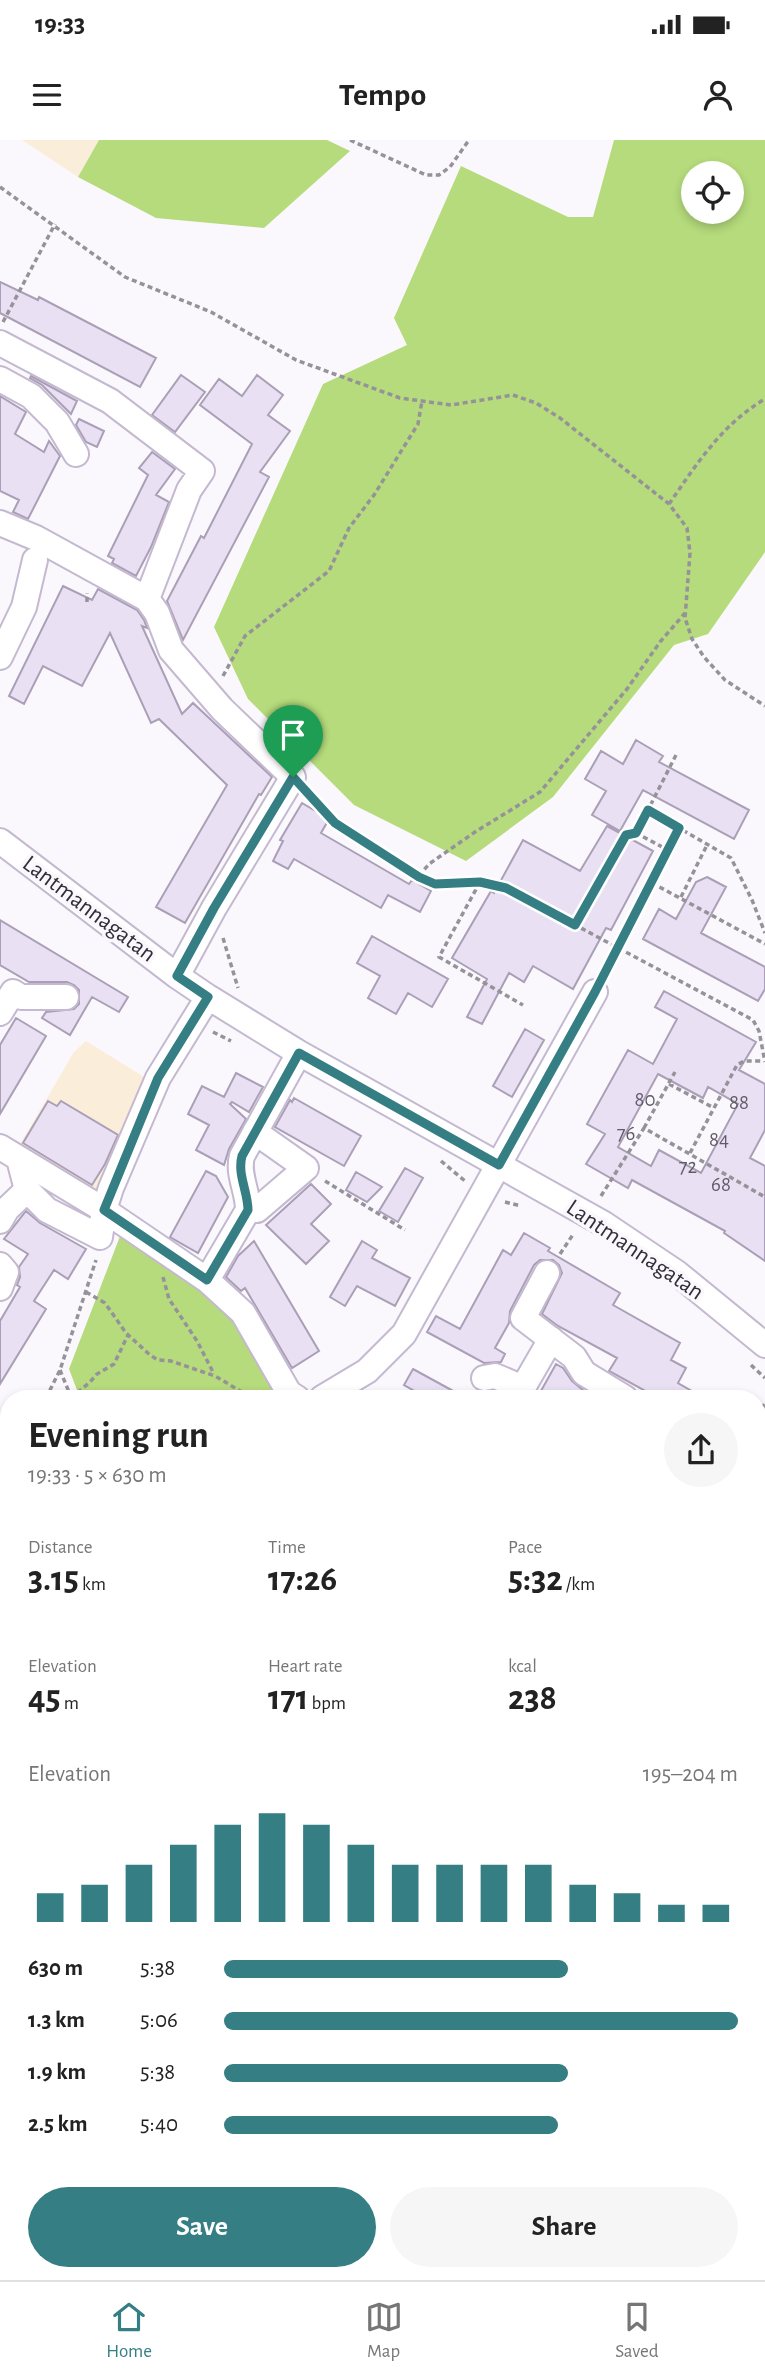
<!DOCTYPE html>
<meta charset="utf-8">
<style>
:root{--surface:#fff;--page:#f6f6f6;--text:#222;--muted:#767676;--line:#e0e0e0;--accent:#357e83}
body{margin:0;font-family:"Alegreya Sans",sans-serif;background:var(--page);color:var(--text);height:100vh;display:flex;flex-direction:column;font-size:26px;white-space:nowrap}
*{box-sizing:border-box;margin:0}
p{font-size:23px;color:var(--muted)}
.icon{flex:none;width:38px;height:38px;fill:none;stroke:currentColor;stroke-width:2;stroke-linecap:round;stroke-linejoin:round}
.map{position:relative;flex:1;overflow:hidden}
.sheet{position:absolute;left:0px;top:1250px;width:766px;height:891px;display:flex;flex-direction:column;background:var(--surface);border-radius:28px 28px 0 0;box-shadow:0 4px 10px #0003}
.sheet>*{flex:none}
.fabs{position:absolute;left:681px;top:21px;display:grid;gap:14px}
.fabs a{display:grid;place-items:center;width:63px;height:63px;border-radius:50%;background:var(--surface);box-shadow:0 4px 10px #0003;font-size:35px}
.pin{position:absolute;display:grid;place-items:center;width:60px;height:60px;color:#fff;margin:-72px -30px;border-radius:50% 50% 50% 0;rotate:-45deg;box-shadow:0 0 7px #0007}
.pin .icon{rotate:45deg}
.round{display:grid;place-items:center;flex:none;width:74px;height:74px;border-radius:37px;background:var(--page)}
.head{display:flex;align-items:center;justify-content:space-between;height:119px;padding:0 28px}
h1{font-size:38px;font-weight:600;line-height:52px}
.metrics{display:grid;grid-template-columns:repeat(3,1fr);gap:10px;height:119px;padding:7px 28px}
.metrics div{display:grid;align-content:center}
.metrics b{font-size:35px;font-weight:600}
.metrics small{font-size:19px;font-weight:400}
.metrics p{font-size:19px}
.chart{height:196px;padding:14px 28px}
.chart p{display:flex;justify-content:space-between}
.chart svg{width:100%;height:126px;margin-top:7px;stroke:var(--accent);stroke-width:6}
.button{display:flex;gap:14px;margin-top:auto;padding:14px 28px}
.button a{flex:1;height:80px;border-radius:42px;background:var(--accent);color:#fff;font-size:28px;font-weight:600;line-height:80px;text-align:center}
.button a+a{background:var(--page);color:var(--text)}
ul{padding:0 28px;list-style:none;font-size:23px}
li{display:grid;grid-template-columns:112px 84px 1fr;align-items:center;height:52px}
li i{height:18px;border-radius:9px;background:var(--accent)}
.status{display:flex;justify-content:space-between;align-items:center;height:49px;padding:0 35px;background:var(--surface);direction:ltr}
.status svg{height:19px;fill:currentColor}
header{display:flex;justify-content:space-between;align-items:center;height:91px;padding:0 28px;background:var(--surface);font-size:32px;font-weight:600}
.tab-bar{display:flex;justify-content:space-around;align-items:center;height:98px;border-top:2px solid var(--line);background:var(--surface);font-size:19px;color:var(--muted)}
.tab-bar a{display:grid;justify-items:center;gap:4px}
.tab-bar .current{color:var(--accent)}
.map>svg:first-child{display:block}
.education{fill:#faeeda}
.green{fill:#c3dca2}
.forest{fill:#b5db7c;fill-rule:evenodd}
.building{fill:#e9e1f3;stroke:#aa9fb6;stroke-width:2;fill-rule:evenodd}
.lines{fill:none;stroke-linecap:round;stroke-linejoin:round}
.minor-casing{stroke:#c4b9d0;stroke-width:28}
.tertiary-casing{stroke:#c4b9d0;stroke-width:35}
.path{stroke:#959299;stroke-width:3.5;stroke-dasharray:5 3.5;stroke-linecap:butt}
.minor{stroke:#fff;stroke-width:24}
.tertiary{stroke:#fff;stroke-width:32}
.route-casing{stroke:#fff;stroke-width:14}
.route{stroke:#357e83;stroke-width:9}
.labels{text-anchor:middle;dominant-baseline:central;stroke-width:7;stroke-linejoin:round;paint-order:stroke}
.number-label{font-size:21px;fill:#605c67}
.street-label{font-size:24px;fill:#332f38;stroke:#fbf8fd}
</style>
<div class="status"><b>19:33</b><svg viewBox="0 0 49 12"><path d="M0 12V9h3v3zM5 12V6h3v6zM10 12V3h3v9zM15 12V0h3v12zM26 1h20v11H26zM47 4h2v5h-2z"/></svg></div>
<header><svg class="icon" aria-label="menu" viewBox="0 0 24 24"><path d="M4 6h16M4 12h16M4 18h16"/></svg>Tempo<svg class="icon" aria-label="person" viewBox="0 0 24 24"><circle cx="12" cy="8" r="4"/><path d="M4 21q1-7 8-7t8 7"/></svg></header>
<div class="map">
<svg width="765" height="2140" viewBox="0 0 765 2140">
<rect width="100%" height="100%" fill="#fbf8fd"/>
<path class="education" d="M 22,0 L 99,0 L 78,37 Z
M 86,901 L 149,940 L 96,1060 L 16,1011 L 74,912 Z
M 0,1746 L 9,1752 L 9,1850 L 0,1861 Z"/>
<path class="green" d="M 9,1335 L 9,1399 L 0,1398 L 0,1350 Z
M 0,1454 L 9,1456 L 9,1752 L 0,1746 Z
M 765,1592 L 765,2063 L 758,2059 L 758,1596 Z
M 9,1850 L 9,1898 L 0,1891 L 0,1861 Z"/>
<path class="forest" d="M 99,0 L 327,0 L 350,11 L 264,88 L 156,78 L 78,37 Z
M 614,0 L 765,0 L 765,412 L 708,494 L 674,505 L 553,657 L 466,721 L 354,665 L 248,559 L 214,487 L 323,244 L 407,205 L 394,178 L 461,26 L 568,77 L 593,77 ZM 732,33 L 732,72 L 693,72 L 693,33 Z
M 127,1078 L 222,1145 L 279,1249 L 266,1258 L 80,1258 L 69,1229 Z
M 0,1398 L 9,1399 L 9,1456 L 0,1454 Z
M 82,2132 L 375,2132 L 390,2140 L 79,2140 Z"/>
<path class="building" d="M 0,142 L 38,160 L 39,157 L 156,218 L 140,247 L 0,173 Z
M 181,235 L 205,252 L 175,292 L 152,275 Z
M 257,235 L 283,255 L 268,275 L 290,291 L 260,332 L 269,337 L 183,500 L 167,461 L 201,396 L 204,398 L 252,304 L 200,265 L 219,239 L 242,256 Z
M 31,236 L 77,261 L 71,274 L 42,245 L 30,238 Z
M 0,256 L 26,272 L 15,294 L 44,312 L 49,301 L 60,316 L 28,379 L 13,372 L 19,360 L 0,351 Z
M 79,279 L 104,291 L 97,307 L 86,302 L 76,285 Z
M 152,312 L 175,329 L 156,355 L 169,362 L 151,407 L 136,436 L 112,423 L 114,419 L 108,416 L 148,335 L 139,328 Z
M 63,446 L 92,460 L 98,449 L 137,470 L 144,480 L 147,488 L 142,486 L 182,574 L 193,563 L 272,637 L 261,655 L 259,654 L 185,783 L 156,767 L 227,645 L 159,579 L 151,583 L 110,493 L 82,546 L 43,526 L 24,564 L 9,556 Z
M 636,600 L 663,616 L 659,622 L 749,670 L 734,699 L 643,650 L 620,691 L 592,675 L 606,651 L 585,639 L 601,611 L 623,624 Z
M 302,663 L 329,679 L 321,693 L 409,744 L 412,740 L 431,751 L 420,772 L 388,755 L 381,768 L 294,719 L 288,729 L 273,721 L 283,701 L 280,700 Z
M 607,686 L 653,711 L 611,790 L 606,788 L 573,849 L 533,826 L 524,842 L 509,833 L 482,884 L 467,877 L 487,839 L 452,818 L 491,751 L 494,753 L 523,700 L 580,731 Z
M 707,737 L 726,747 L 701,793 L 765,827 L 765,849 L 758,861 L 643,799 L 659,769 L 676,779 L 696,742 Z
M 0,780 L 128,857 L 119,872 L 92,857 L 70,895 L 42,878 L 46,872 L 74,869 L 79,864 L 79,850 L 74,845 L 67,842 L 29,842 L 0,825 Z
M 372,796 L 448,839 L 432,867 L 408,853 L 396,874 L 368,858 L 380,836 L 357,823 Z
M 664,851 L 756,902 L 739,930 L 765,944 L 765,990 L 750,1018 L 765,1026 L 765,1121 L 724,1093 L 725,1091 L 632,1040 L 628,1048 L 586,1024 L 605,994 L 587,984 L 628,910 L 653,924 L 677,879 L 655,867 ZM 658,934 L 703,958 L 708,947 L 738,964 L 701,1033 L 659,1010 L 651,1026 L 618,1007 Z
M 16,878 L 46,896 L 0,974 L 0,905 Z
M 525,889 L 544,900 L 512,957 L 493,946 Z
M 236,933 L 263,947 L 249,972 L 232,962 L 230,964 L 246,979 L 229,1009 L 224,1025 L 196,1010 L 209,985 L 188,974 L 202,946 L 224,957 Z
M 294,958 L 361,996 L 344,1026 L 275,987 L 290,960 L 292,962 Z
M 48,961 L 57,966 L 61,961 L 118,995 L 105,1024 L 92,1045 L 23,1003 Z
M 405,1028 L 423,1038 L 398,1082 L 379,1071 Z
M 206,1031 L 216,1036 L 228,1057 L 198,1113 L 170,1097 Z
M 356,1032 L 382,1047 L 367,1062 L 346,1050 Z
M 311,1044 L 331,1064 L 311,1084 L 329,1101 L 306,1124 L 266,1085 Z
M 26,1071 L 40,1083 L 86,1109 L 68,1139 L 54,1130 L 34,1161 L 46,1169 L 0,1244 L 0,1181 L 20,1147 L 17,1145 L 20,1137 L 19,1127 L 28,1114 L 4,1099 Z
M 524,1093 L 550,1108 L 548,1111 L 620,1153 L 613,1165 L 680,1203 L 671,1220 L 686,1228 L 678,1243 L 704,1258 L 658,1258 L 609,1231 L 617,1218 L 558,1186 L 542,1174 L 562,1133 L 559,1125 L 553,1120 L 540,1120 L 534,1125 L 510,1171 L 509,1183 L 495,1208 L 505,1214 L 501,1222 L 484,1223 L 427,1192 L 436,1176 L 460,1189 L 503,1110 L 511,1115 Z
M 254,1101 L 319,1211 L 292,1228 L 245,1148 L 241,1151 L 226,1137 L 238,1116 Z
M 362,1101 L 377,1110 L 372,1118 L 410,1138 L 395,1166 L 357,1146 L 345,1166 L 330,1157 Z
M 556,1224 L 563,1228 L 572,1241 L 584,1251 L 580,1258 L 537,1258 Z
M 413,1229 L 466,1258 L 427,1258 L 404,1245 Z"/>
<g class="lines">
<g class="minor-casing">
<path id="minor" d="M 0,203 L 110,261 L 202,331 L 189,350 L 147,459
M 0,239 L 31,256 L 57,282 L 76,314
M 0,383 L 36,398 L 147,459 L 157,473 L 171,510 L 222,569 L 293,637 L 214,768 L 177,836
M 0,517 L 24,467 L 35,420
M 0,701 L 177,836 L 208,857 L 299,913 L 604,1084 L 677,1133 L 765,1205
M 0,873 L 13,852 L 21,857 L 66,857
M 0,1007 L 104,1070 L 207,1140 L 243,1173 L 289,1253 L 297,1258
M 19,1019 L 27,1050 L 47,1070 L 100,1097 L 104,1070 L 111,1048 L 158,938 L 208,857
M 248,1070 L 257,1070 L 306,1028 L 255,992
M 0,1081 L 7,1069 L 27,1050
M 0,1125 L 6,1132 L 0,1148
M 547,1133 L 523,1178 L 574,1217 L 584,1233 L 625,1258
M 207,1140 L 248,1070 C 248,1051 237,1034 242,1016 L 299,913
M 484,1238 L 495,1236 L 523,1248
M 322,1258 L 367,1231 L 404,1194 L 595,852
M 517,1258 L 551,1199
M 0,1910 L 9,1917
M 0,2071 L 9,2059"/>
</g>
<g class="tertiary-casing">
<path id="tertiary" d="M 758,1556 L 765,1552"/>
</g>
<path class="path" d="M 350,0 L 426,35 L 439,35 L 450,27 L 469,0
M 0,47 L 125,137 L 211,172 L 296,220 L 400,258 L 451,265 L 513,255 L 536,263 L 560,278 L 669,364 L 687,388 L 690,413 L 685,478 L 692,499 L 704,517 L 725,540 L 765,566
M 3,182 L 55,84
M 669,364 C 696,325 722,284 765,259
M 87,462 L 87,453
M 223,536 L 245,496 L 329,431 L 349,388 L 374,355 L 418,284 L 422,261
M 676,615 L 648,670 L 731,718 L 752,760 L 765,793
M 308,653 L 335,683 L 419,736 L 435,744 L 480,742 L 506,748 L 753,880 L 759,891 L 765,922
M 648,670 L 636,693 L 666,709
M 419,736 L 429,724 L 475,692 L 540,652 L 627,549 L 660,502 L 685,473
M 480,742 L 439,817 L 523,865
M 652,743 L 765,804
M 681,757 L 708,703
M 575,785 L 626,695 L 636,693
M 223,798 L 238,848
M 605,833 L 679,688
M 213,892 L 231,901
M 669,944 L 714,968 L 737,925 L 744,921 L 763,921
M 644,988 L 675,932
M 690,1013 L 714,968
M 441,1021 L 465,1041
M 325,1041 L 405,1090
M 601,1056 L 644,988 L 765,1057
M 505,1062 L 521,1066
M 560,1114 L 574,1093
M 163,1137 L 169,1159 L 197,1201 L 214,1234
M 86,1152 L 105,1163 L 126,1193 L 150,1215 L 158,1220 L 171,1221 L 215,1236 L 252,1258
M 751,1225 L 765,1238
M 60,1230 L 71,1257
M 46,1258 L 60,1230 L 96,1120
M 71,1258 L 90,1242 L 97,1234 L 114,1224 L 128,1195
M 758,1276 L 765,1263
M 0,1337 L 9,1324
M 758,1346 L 765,1350
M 0,1368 L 9,1373
M 332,2132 L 346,2140
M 161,2140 L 168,2132
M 223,2140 L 223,2132"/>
<use href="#minor" class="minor"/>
<use href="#tertiary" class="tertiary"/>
</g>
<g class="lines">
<g class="route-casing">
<path id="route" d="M 293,637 L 335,683 L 419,737 L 435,744 L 480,742 L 506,748 L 575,785 L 626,695 L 636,693 L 648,670 L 679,688 L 595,852 L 499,1025 L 299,913 L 242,1016 C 237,1034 248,1052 248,1070 L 207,1140 L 104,1070 L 158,938 L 208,857 L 177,836 L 214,768 Z"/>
</g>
<use href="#route" class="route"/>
</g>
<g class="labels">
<g class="number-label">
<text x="645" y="959">80</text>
<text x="739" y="962">88</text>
<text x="626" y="993">76</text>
<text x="719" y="999">84</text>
<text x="688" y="1026">72</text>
<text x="721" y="1044">68</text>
</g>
<g class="street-label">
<text transform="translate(89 769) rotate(37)">Lantmannagatan</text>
<text transform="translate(635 1110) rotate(34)">Lantmannagatan</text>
</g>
</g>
</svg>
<div class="fabs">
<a><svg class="icon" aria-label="locate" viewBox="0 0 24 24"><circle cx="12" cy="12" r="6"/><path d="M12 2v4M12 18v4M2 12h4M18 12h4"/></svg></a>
</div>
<div class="pin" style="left:293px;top:637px;background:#1e9e55"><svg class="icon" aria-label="arrive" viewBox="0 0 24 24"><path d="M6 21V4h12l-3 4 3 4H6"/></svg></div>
<section class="sheet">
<div class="head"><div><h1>Evening run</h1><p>19:33 · 5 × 630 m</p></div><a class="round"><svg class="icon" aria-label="share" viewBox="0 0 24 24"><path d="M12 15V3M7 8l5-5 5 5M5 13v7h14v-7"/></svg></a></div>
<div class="metrics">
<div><p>Distance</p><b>3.15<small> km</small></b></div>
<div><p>Time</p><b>17:26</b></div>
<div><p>Pace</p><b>5:32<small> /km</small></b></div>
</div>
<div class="metrics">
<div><p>Elevation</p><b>45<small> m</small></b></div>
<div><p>Heart rate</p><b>171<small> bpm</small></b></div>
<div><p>kcal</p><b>238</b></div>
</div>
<div class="chart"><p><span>Elevation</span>195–204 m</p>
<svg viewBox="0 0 160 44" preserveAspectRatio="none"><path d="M5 44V34M15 44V31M25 44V24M35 44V17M45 44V10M55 44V6M65 44V10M75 44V17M85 44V24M95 44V24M105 44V24M115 44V24M125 44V31M135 44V34M145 44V38M155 44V38"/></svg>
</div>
<ul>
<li><b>630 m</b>5:38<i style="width:67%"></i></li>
<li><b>1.3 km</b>5:06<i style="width:100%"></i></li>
<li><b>1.9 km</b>5:38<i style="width:67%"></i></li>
<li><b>2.5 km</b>5:40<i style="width:65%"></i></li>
</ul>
<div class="button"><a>Save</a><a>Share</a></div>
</section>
</div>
<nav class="tab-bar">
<a class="current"><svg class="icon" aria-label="home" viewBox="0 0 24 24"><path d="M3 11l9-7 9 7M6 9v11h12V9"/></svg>Home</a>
<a><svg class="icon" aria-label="map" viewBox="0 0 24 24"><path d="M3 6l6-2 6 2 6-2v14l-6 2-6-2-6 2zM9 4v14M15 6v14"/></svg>Map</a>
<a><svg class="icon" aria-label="saved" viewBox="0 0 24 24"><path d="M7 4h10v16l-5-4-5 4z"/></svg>Saved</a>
</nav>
